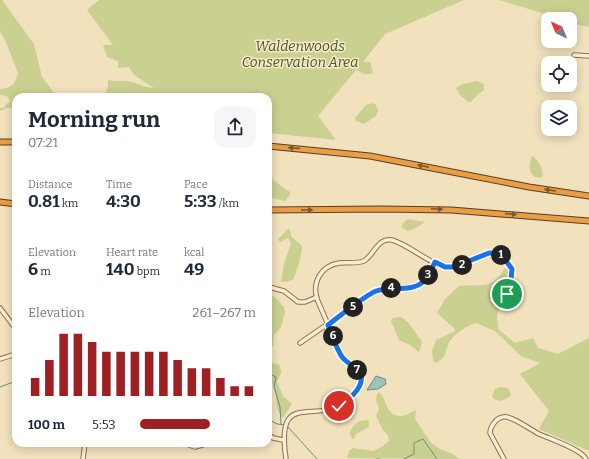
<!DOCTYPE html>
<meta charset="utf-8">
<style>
:root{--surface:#fff;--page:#f6f6f7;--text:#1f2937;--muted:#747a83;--accent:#9e2022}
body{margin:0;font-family:Bitter,serif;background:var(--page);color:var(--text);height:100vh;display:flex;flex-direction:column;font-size:15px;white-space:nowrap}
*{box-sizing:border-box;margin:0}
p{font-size:13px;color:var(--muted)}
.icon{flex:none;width:22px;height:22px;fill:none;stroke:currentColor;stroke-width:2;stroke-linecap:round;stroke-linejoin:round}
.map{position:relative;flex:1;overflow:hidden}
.drawer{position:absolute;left:12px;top:93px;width:260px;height:354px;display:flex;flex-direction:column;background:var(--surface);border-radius:12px;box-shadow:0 2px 10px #0003}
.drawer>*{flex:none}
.needle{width:26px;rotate:316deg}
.buttons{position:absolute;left:541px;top:12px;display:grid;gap:8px}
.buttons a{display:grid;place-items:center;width:36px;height:36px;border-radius:8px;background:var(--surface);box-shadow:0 2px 10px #0003;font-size:20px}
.pin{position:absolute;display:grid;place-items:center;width:34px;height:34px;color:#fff;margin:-17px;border:2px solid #fff;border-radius:50%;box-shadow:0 1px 4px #0007}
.km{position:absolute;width:20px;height:20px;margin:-10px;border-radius:50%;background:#222;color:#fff;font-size:11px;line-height:20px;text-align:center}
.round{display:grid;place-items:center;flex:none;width:42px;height:42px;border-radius:12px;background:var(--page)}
.overview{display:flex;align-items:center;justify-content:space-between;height:68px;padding:0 16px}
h1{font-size:22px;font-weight:700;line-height:30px}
.metrics{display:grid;grid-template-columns:repeat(3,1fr);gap:6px;height:68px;padding:4px 16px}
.metrics div{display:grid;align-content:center}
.metrics b{font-size:17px;font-weight:700}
.metrics small{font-size:11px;font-weight:400}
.metrics p{font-size:11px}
.chart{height:112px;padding:8px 16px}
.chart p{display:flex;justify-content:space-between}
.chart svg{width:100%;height:72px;margin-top:4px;stroke:var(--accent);stroke-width:6}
ul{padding:0 16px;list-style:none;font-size:13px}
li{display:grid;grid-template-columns:64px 48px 1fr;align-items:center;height:30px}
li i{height:10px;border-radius:5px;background:var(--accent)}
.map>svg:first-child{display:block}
.green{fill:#c9d090}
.water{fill:#a0c2b7;stroke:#679085}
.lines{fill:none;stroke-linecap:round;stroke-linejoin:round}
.stream{stroke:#679085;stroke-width:1}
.minor-casing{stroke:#8a7054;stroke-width:5.5}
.highway-casing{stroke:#573e29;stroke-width:7}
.minor{stroke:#fbeed0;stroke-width:3.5}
.highway{stroke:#e99e44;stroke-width:5}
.oneway{fill:#7f572b}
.route-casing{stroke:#fff;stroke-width:8}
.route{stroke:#1a73e8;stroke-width:5}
.labels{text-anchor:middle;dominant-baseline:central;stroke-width:3;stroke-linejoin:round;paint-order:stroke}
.park-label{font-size:14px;font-style:italic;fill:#49561f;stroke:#f8ebcc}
</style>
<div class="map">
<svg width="589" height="459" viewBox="0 0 589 459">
<rect width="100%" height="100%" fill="#f1e1bc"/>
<path class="green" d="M 0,0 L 2,0 L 34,44 L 42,77 L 57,97 L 16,97 L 16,109 L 7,108 L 0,111 L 0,108 L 3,108 L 10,101 L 7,96 L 0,95 L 0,89 C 11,88 16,84 18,73 L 5,40 L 0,31 Z
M 99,0 L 464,0 L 385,34 L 363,62 L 370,62 L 373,73 C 367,76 361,73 356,70 L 318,116 L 336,140 L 268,133 L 268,97 L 104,97 L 108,86 L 108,80 C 118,82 125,80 132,82 C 139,84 146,88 154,88 L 134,75 L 129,67 L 118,68 L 118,61 L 107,57 L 103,45 L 113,45 L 87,10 Z
M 499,0 L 589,0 L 589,27 L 570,23 L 570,19 L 562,19 Z
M 477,81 L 484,84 L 484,90 L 478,94 L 472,101 L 468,102 L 459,94 L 456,88 L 463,84 Z
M 373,103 L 376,105 L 378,111 L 376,116 L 364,124 L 356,121 L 355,118 L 366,105 Z
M 532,156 C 539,160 544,170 542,178 L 535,177 C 528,171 529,164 532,156 Z
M 268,171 L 274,181 L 290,192 L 290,195 L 285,201 L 272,198 L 268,187 Z
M 408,219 L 425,222 L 414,229 L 407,231 L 401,227 L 404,222 Z
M 289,228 L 292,237 L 302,246 C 303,250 296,276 293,279 C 290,282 285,282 281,282 L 284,264 L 291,243 L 288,238 L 280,242 L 278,239 Z
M 507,267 L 509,271 L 497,316 L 498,329 L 515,343 L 533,338 L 538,348 L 558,354 L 589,338 L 589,451 L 539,429 L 549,411 L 520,374 L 540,363 L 521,356 L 495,331 L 476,323 C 467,325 451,336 448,345 C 444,354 447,357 436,363 L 433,361 L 432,351 L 436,340 L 455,331 L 454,328 L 437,313 L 445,299 L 459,286 C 479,284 493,290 504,269 Z
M 268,294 L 275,297 L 284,307 L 285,313 L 281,327 L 274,335 L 273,346 L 268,352 Z
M 401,317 C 409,321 416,334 422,342 L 419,352 L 410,345 L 399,340 L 391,321 L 393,318 Z
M 272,363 L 278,364 C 284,372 280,374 277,382 L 283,396 L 292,404 L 283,418 C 274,409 278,402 275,392 C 273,381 263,373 272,363 Z
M 500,387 L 508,388 L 511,394 L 509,397 L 501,401 L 494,399 L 492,396 L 495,389 Z
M 378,392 C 388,397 384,416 401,416 C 406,416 411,412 416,410 L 415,419 L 431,443 L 440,449 L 453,454 L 459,459 L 347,458 L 349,451 L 353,448 L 373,451 L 383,446 L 389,441 L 388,435 L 383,430 L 376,416 L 379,409 L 376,399 Z
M 366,420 L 369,421 L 369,427 L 356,434 L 354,439 L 352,439 L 350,434 C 352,425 357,421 366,420 Z"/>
<path class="water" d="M 376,376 L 385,379 L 386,384 L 378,389 L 367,390 Z"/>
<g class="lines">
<path class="stream" d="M 268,366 L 270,374 L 276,377 L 274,387 L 280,407 L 281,424
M 0,387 L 16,381
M 268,419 L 277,424 L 285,425
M 288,427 L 317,459
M 376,459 L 380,459
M 404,459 L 414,454 L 414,443 L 423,439 L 437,459"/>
<g class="minor-casing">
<path id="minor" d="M 574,55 L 589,56
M 269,287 L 284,291 L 298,302 L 305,302 L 317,297
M 0,308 L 16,329
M 300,343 L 374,292 L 393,288 L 413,287 L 419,285 L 427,278 L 435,262
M 0,359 L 16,354
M 268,434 L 273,438 L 283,440
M 183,443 L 195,447 L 209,443
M 83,459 L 85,443
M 286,459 C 275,386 316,428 348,399 C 354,394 359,388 361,381 L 359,372 L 341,355 L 317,299 C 312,282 321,266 339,263 C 347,262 356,264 364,261 C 374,255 378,237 392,240 C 410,245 434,268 450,267 C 464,267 475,257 487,253 C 491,252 496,253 500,253 L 512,269 L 511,280 L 507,294
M 504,459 L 490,433 C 490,427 496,418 503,417 C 511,415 531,430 539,434 C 550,439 581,449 586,459"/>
</g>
<g class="highway-casing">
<path id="highway" d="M 0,142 L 16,142
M 268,146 L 370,156 L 529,187 L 589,196
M 0,202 L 16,204
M 268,210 L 382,209 L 451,210 L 589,221"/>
</g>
<use href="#minor" class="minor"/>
<use href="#highway" class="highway"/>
</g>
<defs><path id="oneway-solid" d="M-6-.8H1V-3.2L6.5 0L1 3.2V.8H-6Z"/></defs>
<g class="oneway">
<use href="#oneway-solid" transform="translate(294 148) rotate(-175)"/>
<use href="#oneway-solid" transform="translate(423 166) rotate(-169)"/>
<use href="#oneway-solid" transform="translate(550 190) rotate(-171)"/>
<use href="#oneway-solid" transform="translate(437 209) rotate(2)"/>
<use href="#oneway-solid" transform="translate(307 210) rotate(-1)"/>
<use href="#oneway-solid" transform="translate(511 214) rotate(5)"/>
</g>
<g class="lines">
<g class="route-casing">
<path id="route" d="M 339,406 C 350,399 370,383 357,369 C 352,365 346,362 342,357 C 336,348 332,335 328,325 C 340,316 364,296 376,291 C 391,286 412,293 424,281 C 429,276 432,268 435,262 L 445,267 L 454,267 L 489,253 L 500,253 L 512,269 L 511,280 L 507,294"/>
</g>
<use href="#route" class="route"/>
</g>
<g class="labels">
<g class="park-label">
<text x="300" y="46">Waldenwoods<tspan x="300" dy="16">Conservation Area</tspan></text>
</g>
</g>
</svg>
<div class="buttons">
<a><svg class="needle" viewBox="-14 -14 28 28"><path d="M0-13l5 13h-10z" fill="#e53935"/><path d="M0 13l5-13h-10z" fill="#747a83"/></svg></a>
<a><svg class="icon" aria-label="locate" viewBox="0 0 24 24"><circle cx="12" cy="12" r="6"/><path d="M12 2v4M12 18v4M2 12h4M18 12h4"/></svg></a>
<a><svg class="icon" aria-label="layers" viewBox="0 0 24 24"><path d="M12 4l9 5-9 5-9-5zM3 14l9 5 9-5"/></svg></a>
</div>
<div class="pin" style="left:507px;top:294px;background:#1e9e55"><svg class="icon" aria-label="arrive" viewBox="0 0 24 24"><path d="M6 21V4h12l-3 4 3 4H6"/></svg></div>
<div class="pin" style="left:339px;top:406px;background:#d93025"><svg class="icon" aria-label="check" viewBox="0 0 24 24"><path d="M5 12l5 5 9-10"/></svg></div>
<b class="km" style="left:501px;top:255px">1</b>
<b class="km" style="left:462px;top:265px">2</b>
<b class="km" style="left:428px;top:275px">3</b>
<b class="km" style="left:391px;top:288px">4</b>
<b class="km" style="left:353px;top:307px">5</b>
<b class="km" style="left:333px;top:336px">6</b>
<b class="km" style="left:357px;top:370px">7</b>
<section class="drawer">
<div class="overview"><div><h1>Morning run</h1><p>07:21</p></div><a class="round"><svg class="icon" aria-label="share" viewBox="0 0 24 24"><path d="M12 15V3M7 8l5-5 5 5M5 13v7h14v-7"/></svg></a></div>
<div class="metrics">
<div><p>Distance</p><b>0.81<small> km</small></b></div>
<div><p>Time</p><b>4:30</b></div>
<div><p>Pace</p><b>5:33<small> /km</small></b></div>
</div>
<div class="metrics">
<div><p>Elevation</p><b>6<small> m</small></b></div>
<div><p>Heart rate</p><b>140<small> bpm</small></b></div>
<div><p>kcal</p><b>49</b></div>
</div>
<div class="chart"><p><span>Elevation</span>261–267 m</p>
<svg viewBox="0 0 160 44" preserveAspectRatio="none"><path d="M5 44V33M15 44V22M25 44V6M35 44V6M45 44V11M55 44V17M65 44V17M75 44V17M85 44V17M95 44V17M105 44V22M115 44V27M125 44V27M135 44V33M145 44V38M155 44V38"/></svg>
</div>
<ul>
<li><b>100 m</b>5:53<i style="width:60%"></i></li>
</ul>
</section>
</div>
